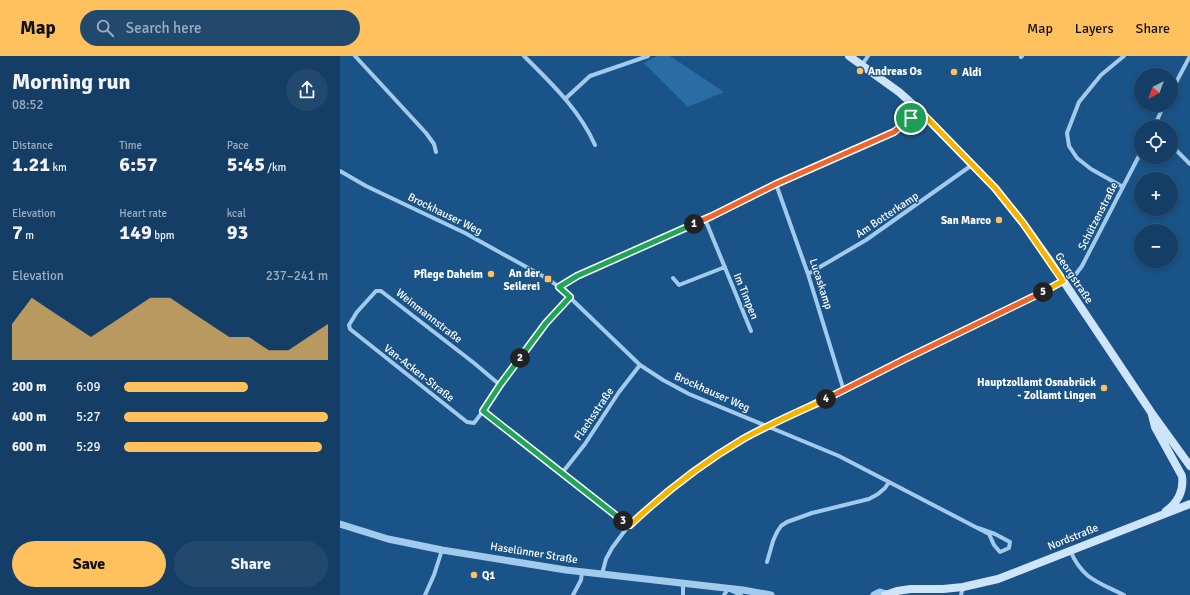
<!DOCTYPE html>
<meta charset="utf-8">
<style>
:root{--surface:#143e65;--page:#21496e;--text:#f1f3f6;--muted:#9daebf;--line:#335779;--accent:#fec15e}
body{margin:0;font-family:Signika,sans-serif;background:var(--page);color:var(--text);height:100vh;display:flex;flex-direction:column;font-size:15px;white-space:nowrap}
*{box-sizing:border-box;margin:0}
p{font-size:13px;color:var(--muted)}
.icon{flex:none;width:22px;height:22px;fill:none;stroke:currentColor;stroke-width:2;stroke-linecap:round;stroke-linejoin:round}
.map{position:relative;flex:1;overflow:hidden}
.sheet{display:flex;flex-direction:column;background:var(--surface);width:340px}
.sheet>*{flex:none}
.needle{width:26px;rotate:221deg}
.buttons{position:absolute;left:794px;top:12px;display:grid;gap:8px}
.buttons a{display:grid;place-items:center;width:44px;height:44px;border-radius:50%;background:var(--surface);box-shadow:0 2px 6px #0003,0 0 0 1px var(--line);font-size:20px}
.pin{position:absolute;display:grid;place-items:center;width:34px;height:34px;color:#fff;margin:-17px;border:2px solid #fff;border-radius:50%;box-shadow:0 1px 4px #0007}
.km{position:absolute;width:20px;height:20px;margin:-10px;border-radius:50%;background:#222;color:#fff;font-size:11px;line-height:20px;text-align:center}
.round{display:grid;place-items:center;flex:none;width:42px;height:42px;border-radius:21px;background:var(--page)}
.summary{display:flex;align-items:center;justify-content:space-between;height:68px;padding:0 12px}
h1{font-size:22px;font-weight:700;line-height:30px}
.figures{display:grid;grid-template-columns:repeat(3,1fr);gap:6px;height:68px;padding:4px 12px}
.figures div{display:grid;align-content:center}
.figures b{font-size:20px;font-weight:700}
.figures small{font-size:11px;font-weight:400}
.figures p{font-size:11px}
.chart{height:112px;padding:8px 12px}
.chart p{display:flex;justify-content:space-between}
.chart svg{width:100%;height:72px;margin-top:4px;fill:var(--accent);opacity:.7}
.button{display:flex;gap:8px;margin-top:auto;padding:8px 12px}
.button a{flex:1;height:46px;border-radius:24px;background:var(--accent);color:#111;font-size:16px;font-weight:700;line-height:46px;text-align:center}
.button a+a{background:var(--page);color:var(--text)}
ul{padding:0 12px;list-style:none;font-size:13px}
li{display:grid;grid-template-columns:64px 48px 1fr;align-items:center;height:30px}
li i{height:10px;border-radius:5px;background:var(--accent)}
header{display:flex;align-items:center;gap:24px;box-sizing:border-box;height:56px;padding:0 20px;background:var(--accent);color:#111}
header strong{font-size:19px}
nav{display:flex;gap:22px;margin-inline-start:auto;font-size:14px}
.search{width:280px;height:36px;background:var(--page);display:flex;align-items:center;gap:10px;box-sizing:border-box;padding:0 14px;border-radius:22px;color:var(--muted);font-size:15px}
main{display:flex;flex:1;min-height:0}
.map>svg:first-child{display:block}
.green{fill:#2a6ca4}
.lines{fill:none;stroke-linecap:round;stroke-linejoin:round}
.minor{stroke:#a2caec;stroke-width:4}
.tertiary{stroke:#a2caec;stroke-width:7}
.secondary{stroke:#cee4f9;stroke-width:8}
.split-1-casing{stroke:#fff;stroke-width:8}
.split-2-casing{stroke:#fff;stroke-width:8}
.split-3-casing{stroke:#fff;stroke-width:8}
.split-4-casing{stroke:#fff;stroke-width:8}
.split-5-casing{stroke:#fff;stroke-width:8}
.split-6-casing{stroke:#fff;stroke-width:8}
.split-1{stroke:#f0652b;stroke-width:5}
.split-2{stroke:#22a559;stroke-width:5}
.split-3{stroke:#22a559;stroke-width:5}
.split-4{stroke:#f5b400;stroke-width:5}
.split-5{stroke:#f0652b;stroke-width:5}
.split-6{stroke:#f5b400;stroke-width:5}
.poi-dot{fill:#fec15e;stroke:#1a5387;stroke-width:1.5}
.labels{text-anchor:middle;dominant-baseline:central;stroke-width:3;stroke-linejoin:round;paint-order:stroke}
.poi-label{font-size:11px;font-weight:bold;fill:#fff;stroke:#1a5387;text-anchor:end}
.street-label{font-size:11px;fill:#fff;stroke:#1a5387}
</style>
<header>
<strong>Map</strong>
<div class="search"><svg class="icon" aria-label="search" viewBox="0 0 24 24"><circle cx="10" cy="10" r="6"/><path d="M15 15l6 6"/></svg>Search here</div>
<nav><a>Map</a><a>Layers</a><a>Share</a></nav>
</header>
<main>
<section class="sheet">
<div class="summary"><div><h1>Morning run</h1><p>08:52</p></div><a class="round"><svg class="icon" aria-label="share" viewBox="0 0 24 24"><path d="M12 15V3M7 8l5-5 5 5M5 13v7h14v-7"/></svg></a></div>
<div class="figures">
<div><p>Distance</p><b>1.21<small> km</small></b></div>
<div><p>Time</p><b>6:57</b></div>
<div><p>Pace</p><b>5:45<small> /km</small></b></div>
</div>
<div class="figures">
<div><p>Elevation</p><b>7<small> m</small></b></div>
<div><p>Heart rate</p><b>149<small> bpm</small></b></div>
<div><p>kcal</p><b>93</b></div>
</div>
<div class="chart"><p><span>Elevation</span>237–241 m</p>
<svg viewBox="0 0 160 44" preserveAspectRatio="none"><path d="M0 44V22L10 6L20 14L30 22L40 30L50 22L60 14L70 6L80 6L90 14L100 22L110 30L120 30L130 38L140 38L150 30L160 22V44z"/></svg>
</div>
<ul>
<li><b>200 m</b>6:09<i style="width:61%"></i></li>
<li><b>400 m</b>5:27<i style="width:100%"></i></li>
<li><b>600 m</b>5:29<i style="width:97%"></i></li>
</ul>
<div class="button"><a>Save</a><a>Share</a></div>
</section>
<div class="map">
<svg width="850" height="539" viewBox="0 0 850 539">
<rect width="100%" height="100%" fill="#1a5387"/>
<path class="green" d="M 317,0 L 330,0 L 384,36 L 348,51 L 304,7 Z"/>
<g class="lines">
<path class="minor" d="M 15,0 L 86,77 L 94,88 L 96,96
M 184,0 C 211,27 239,53 255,89
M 681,1 L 682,0
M 522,9 L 528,0
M 831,36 L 850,0
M 225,43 L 250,20 L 308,0
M 814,71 L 824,49
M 831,89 L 850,108
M 0,115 L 26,130 L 125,177 L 208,223 L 219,231 L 300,309 L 323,324 L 349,338 L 499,400 L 649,478 L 654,489 L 660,496 L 669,492 L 670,486 L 655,478 L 638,472
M 436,128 L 468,218 L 504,335
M 783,131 L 751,113 L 737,102 L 729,90 L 727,77 L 739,46 L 761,19 L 784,0
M 365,163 L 411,275
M 468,218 L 526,184 L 632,109
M 333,222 L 339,229 L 385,211
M 219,231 L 237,220 L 372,160 L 436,128 L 554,76 L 578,53
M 160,329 L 134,307 L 41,235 L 36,235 L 17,256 L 9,269 L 10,273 L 127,366 L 134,367 C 144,355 151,342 160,329 C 181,298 204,268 230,241
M 143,355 L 289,469
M 222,417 L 245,388 L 279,336 L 300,309
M 730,494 C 742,523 758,526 784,539
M 427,506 L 433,485 L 437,476 L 441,470 L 447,466 L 472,457 L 529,443 L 538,438 L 545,432 L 549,426
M 262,518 L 266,503 L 272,492 L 289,469 L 309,451 L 337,429 L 403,383 L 504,335 L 565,303 L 736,218 L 742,210 L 801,96
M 85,539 L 94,519 L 102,494
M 233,539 L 241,524 L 242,516
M 343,539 L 343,528
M 384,539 L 388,533 L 401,539
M 621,539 L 623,531"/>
<path class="tertiary" d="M 0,468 L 48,483 L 102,494 L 226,514 L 403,534 L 431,539
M 534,539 L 540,536 L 546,538"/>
<path class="secondary" d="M 509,0 L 559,36 L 578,53 L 655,132 L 683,167 L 708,202 L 811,356 L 850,410
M 812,359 L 815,371 L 842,420 C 844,434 838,447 826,455
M 545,539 L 557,535 L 571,533 L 603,533 L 623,531 L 658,523 L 850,448"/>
</g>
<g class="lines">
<g class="split-1-casing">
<path id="split-1" d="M 354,168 L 372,160 L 436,128 L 554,76 L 571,62"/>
</g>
<g class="split-2-casing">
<path id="split-2" d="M 180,302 L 206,267 L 230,241 L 219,231 L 237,220 L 354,168"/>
</g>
<g class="split-3-casing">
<path id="split-3" d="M 180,302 L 160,329 L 143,355 L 283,465"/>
</g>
<g class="split-4-casing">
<path id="split-4" d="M 283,465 L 290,469 C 324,437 362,407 403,383 C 430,368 458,356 486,343"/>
</g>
<g class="split-5-casing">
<path id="split-5" d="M 486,343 L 565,303 L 703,236"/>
</g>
<g class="split-6-casing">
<path id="split-6" d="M 571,62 L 578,53 L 655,132 L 683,167 L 723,225 L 703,236"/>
</g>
<use href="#split-1" class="split-1"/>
<use href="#split-2" class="split-2"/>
<use href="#split-3" class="split-3"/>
<use href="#split-4" class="split-4"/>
<use href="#split-5" class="split-5"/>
<use href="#split-6" class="split-6"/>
</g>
<g class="poi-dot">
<circle cx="520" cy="15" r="4"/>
<circle cx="614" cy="16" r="4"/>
<circle cx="659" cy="164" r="4"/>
<circle cx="151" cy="218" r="4"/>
<rect x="204" y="219" width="8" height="8" rx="2"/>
<circle cx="764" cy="332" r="4"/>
<circle cx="134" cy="519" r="4"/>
</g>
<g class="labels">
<g class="poi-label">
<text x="528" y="15" text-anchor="start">Andreas Os</text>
<text x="622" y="16" text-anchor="start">Aldi</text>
<text x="651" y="164">San Marco</text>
<text x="200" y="217">An der<tspan x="200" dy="13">Seilerei</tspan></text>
<text x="143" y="218">Pflege Daheim</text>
<text x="756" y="326">Hauptzollamt Osnabrück<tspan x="756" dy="13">- Zollamt Lingen</tspan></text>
<text x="142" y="519" text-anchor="start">Q1</text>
</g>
<g class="street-label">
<text transform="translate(105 158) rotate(26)">Brockhauser Weg</text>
<text transform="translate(547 159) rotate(-34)">Am Botterkamp</text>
<text transform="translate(758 160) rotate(-63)">Schützenstraße</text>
<text transform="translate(734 222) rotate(56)">Georgstraße</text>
<text transform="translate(481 228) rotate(72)">Lucaskamp</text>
<text transform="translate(406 240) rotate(68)">Im Timpen</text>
<text transform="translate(89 260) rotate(38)">Weinmannstraße</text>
<text transform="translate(79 317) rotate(38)">Van-Acken-Straße</text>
<text transform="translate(372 336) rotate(24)">Brockhauser Weg</text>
<text transform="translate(254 358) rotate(-56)">Flachsstraße</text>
<text transform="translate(733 481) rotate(-22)">Nordstraße</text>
<text transform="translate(194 497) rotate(9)">Haselünner Straße</text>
</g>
</g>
</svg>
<div class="buttons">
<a><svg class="needle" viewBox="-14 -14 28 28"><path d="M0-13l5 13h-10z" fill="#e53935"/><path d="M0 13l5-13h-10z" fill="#9daebf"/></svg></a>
<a><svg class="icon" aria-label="locate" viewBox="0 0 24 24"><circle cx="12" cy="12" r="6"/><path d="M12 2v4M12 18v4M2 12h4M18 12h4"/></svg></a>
<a>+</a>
<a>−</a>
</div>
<div class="pin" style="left:571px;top:62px;background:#1e9e55"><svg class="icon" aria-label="arrive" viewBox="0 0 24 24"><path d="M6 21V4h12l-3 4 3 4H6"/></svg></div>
<b class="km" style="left:354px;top:168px">1</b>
<b class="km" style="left:180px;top:302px">2</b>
<b class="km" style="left:283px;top:465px">3</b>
<b class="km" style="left:486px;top:343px">4</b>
<b class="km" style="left:703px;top:236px">5</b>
</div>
</main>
